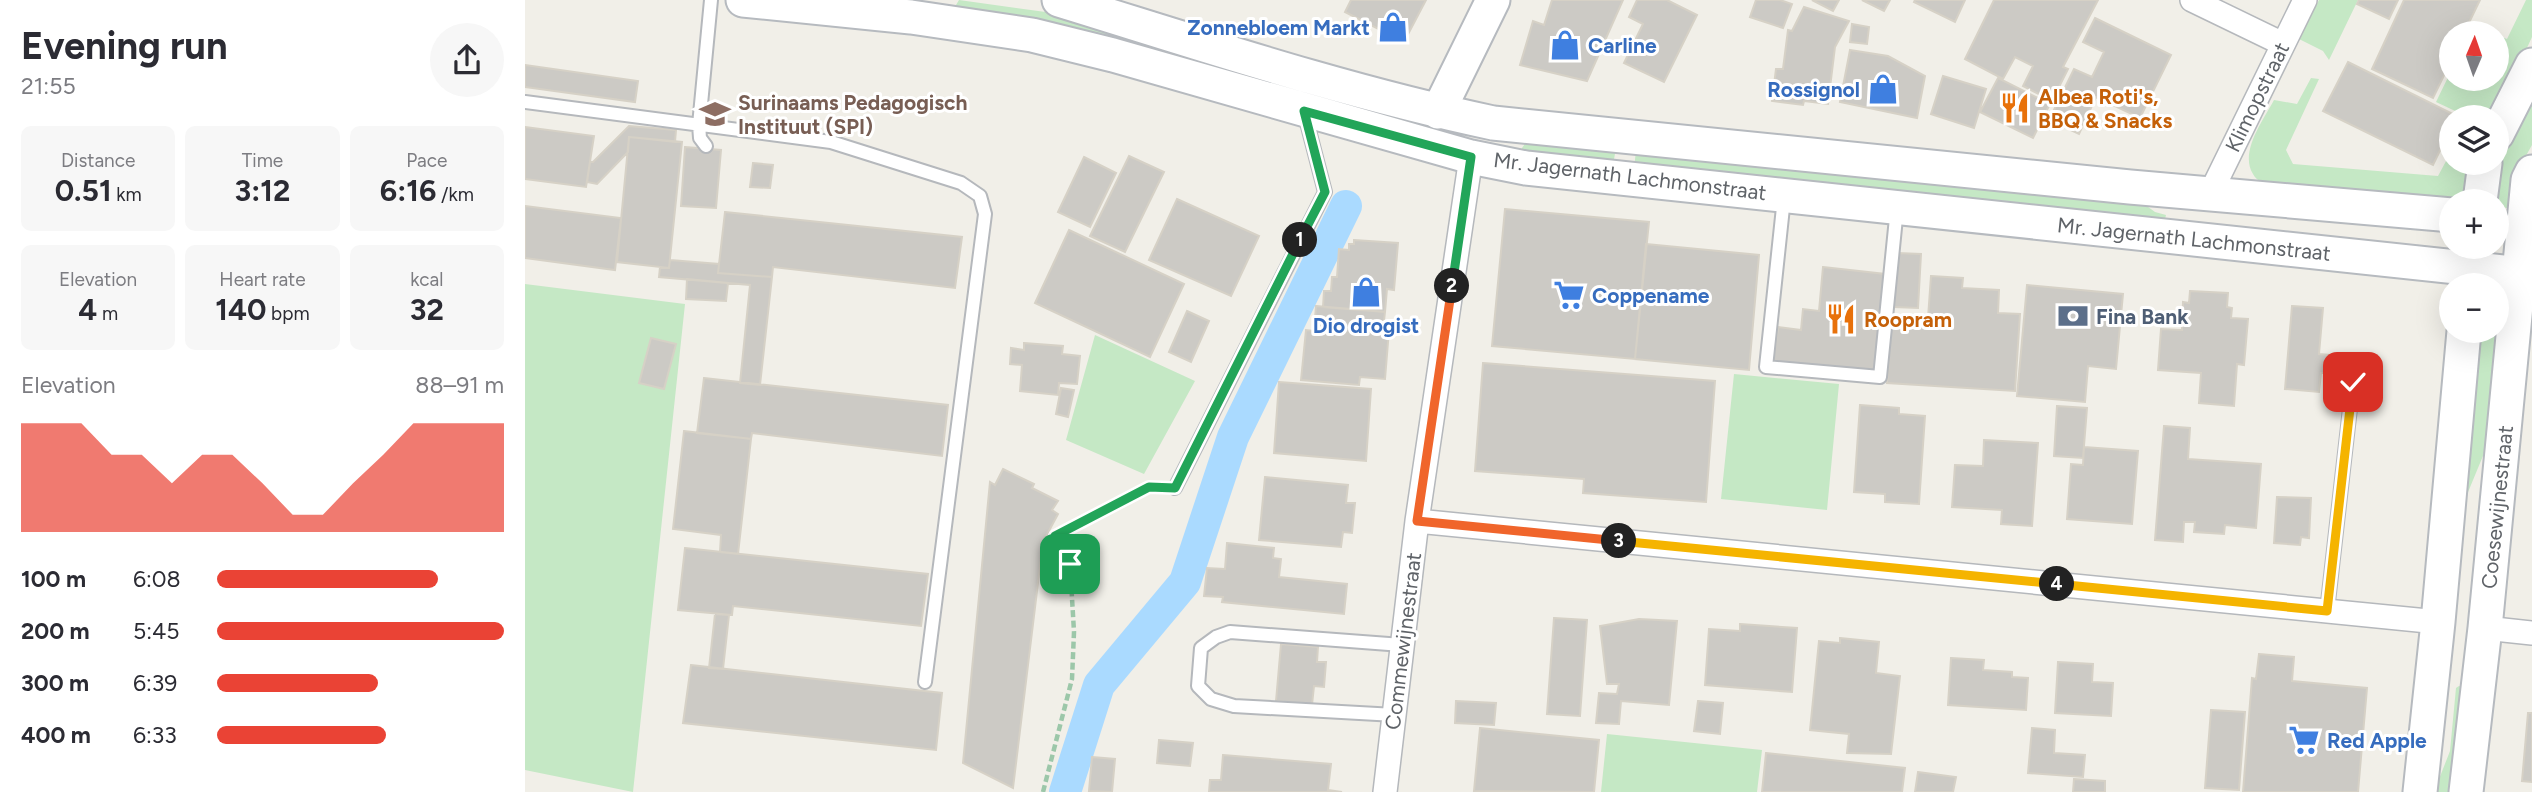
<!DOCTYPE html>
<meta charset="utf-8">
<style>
:root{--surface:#fff;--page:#f7f7f7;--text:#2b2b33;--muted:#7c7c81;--accent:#ea4335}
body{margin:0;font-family:Figtree,sans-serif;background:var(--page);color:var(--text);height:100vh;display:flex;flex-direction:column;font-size:26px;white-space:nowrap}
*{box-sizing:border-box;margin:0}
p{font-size:23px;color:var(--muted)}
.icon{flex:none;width:38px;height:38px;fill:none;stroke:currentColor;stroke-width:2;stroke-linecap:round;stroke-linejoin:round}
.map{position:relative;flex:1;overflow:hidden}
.drawer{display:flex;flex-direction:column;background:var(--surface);width:525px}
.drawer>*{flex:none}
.needle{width:46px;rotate:2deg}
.controls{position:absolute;left:1914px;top:21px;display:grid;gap:14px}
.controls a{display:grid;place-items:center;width:70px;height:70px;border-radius:50%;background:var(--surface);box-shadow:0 7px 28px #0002;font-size:35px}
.pin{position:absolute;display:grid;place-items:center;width:60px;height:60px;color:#fff;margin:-30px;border-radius:14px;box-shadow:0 4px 10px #0006}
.km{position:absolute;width:35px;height:35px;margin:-18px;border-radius:50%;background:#222;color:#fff;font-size:19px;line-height:35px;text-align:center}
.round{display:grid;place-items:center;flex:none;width:74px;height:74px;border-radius:37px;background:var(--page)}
.summary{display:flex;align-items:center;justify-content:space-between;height:119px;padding:0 21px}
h1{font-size:38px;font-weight:700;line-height:52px}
.metrics{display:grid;grid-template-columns:repeat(3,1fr);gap:10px;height:119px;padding:7px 21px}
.metrics div{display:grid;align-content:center;border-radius:10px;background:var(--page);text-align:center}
.metrics b{font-size:30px;font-weight:700}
.metrics small{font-size:19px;font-weight:400}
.metrics p{font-size:19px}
.chart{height:196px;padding:14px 21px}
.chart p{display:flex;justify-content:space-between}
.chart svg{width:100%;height:126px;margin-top:7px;fill:var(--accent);opacity:.7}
ul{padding:0 21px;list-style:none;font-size:23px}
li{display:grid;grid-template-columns:112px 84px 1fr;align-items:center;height:52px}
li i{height:18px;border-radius:9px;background:var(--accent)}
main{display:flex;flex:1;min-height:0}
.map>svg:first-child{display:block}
.green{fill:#c5e8c5}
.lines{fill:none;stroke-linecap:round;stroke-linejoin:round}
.canal{stroke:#aadaff;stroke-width:32}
.building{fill:#cccac5;stroke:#d6d1c6;stroke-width:2}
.lane-casing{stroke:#b5b8bc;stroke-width:16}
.street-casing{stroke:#b5b8bc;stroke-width:26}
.secondary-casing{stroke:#b6babf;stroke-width:37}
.path{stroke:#9cc7a9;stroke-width:4.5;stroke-dasharray:7 3.5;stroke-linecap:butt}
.lane{stroke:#fff;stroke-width:12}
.street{stroke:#fff;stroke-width:23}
.secondary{stroke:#fff;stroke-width:33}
.split-1-casing{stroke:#fff;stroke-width:14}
.split-2-casing{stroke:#fff;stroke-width:14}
.split-3-casing{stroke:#fff;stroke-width:14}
.split-4-casing{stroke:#fff;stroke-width:14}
.split-5-casing{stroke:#fff;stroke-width:14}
.split-1{stroke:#22a559;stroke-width:9}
.split-2{stroke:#22a559;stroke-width:9}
.split-3{stroke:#f0652b;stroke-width:9}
.split-4{stroke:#f5b400;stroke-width:9}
.split-5{stroke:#f5b400;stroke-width:9}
.labels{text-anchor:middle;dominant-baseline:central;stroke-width:6;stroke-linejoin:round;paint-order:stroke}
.shop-label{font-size:21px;font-weight:bold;fill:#366cbe;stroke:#fff;text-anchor:start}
.food-label{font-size:21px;font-weight:bold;fill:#c56008;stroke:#fff;text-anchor:start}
.street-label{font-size:21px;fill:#5f6368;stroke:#fff}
.education-label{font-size:21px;font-weight:bold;fill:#785e54;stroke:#fff;text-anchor:start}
.service-label{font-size:21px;font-weight:bold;fill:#4e5e75;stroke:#fff;text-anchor:start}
</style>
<main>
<section class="drawer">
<div class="summary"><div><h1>Evening run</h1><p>21:55</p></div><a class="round"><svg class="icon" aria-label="share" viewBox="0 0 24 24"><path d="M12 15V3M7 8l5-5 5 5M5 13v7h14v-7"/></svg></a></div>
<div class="metrics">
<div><p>Distance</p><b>0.51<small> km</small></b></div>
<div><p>Time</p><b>3:12</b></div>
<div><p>Pace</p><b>6:16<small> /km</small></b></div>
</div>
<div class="metrics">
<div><p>Elevation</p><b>4<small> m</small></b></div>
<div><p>Heart rate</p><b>140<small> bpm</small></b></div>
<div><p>kcal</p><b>32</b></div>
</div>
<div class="chart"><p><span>Elevation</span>88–91 m</p>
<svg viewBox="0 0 160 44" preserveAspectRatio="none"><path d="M0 44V6L10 6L20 6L30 17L40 17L50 27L60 17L70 17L80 27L90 38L100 38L110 27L120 17L130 6L140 6L150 6L160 6V44z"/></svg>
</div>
<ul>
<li><b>100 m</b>6:08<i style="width:77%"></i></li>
<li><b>200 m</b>5:45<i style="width:100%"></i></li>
<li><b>300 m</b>6:39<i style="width:56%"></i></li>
<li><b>400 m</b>6:33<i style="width:59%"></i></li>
</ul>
</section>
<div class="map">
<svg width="2007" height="792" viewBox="0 0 2007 792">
<rect width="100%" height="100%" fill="#f1efe8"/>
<path class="green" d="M 434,0 L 528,13 L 858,112 L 857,118 L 431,11 L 431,5 Z
M 1794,0 L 1833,0 L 1804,60 L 1798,51 L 1774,39 Z
M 2001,0 L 2007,0 L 2007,37 L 1970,117 L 1943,117 L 1911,102 L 1927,69 L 1927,79 L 1972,79 L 1972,35 L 1982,39 Z
M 1786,78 L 1794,79 L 1761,150 L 1768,164 L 1913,176 L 1927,150 L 1927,163 L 1950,163 L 1944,192 L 1933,201 L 1744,189 C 1739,184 1731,180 1728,174 C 1714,152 1739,119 1749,100 L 1772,104 Z
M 2007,95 L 2007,145 L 1993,170 L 1986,201 L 1982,208 L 1972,206 L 1972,201 L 1969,201 L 1970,176 Z
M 1002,141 L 1091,148 L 1088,165 L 996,157 L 997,148 Z
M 1111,151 L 1619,204 L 1630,212 L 1641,215 L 1639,223 L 1109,168 Z
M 0,284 L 160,304 L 108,792 L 0,770 Z
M 1952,331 L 1972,331 L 1960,451 L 1941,497 L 1937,548 L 1933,549 Z
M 570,335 L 670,381 L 619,474 L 541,440 Z
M 1209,374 L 1314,384 L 1302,510 L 1196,499 Z
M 1934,686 L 1938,687 L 1927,792 L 1909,792 L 1925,751 L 1931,688 Z
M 1082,734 L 1237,750 L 1232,792 L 1076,792 Z"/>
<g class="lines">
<path class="canal" d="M 540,792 L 574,685 L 660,582 L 708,437 L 821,206"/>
</g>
<path class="building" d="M 826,0 L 901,0 L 879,42 L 820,12 Z
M 1027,0 L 1098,0 L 1062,81 L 995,65 L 1008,21 L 1019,25 Z
M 1112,0 L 1142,0 L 1172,15 L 1139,82 L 1099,63 L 1118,24 L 1104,17 Z
M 1231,0 L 1255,0 L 1267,4 L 1258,28 L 1225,17 Z
M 1287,0 L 1314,0 L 1308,11 Z
M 1337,0 L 1365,0 L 1359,11 Z
M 1390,0 L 1440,0 L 1430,22 L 1389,2 Z
M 1469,0 L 1573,0 L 1538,67 L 1543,69 L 1527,101 L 1498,86 L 1508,66 L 1490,57 L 1478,79 L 1440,59 Z
M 1834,0 L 1873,0 L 1864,19 L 1832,4 Z
M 1879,0 L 1955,0 L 1939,33 L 1927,33 L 1927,59 L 1908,98 L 1847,69 Z
M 1279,7 L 1324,21 L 1310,47 L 1303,104 L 1279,101 L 1278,105 L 1247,101 L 1251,69 L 1258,69 L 1263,30 L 1267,31 Z
M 1570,18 L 1646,55 L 1615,118 L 1571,97 L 1554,134 L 1524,120 L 1549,69 L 1567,77 L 1579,52 L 1558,42 Z
M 1327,24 L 1344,27 L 1342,44 L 1325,42 Z
M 1325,50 L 1363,56 L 1400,76 L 1392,118 L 1315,102 Z
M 1823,62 L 1932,116 L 1927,117 L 1927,126 L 1908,165 L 1798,111 Z
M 0,65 L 113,81 L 110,102 L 0,87 Z
M 1418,76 L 1461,89 L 1449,128 L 1406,114 Z
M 1473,78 L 1525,104 L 1508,138 L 1455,112 Z
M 104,126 L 151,130 L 150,142 L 104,137 L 103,152 L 72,184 L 62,182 L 65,162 L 68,162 Z
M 0,127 L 69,136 L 61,187 L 0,179 Z
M 104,137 L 157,142 L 144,268 L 92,262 Z
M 160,147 L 196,150 L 191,208 L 156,206 Z
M 604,156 L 639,172 L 600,252 L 565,236 Z
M 559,157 L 591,173 L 565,227 L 533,212 Z
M 228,163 L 248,165 L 245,188 L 225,187 Z
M 652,199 L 734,236 L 706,296 L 624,260 Z
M 0,206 L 96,218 L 90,270 L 0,258 Z
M 980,209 L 1124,222 L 1110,359 L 967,346 Z
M 200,212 L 437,237 L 430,288 L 248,267 L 247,277 L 193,273 Z
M 544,230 L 659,284 L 625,357 L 510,303 Z
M 829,240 L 873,243 L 869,290 L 862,289 L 860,312 L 798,307 L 799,291 L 806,291 L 807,277 L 812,277 L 814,249 L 824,250 L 824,244 L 829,244 Z
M 1121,244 L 1234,255 L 1224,370 L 1110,359 Z
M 1372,253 L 1396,254 L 1393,308 L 1369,307 Z
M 145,260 L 194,264 L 193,273 L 247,277 L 235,385 L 215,383 L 225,285 L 134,277 L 135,267 L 144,268 Z
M 1298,267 L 1360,274 L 1349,374 L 1248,363 L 1253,327 L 1276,330 L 1278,309 L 1294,311 Z
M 1406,276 L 1438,278 L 1437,288 L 1474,290 L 1473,313 L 1495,314 L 1490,391 L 1362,383 L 1367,316 L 1403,318 Z
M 162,279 L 203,283 L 201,301 L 161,299 Z
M 1502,285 L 1598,294 L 1591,369 L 1563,366 L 1560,402 L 1492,396 Z
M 1665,291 L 1703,293 L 1702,307 L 1707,308 L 1706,318 L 1723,319 L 1719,365 L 1712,364 L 1709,406 L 1674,403 L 1676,373 L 1633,370 L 1636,329 L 1657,330 L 1658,302 L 1664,303 Z
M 791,306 L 860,312 L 858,330 L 864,330 L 860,379 L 835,377 L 834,385 L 776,380 L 781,330 L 789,331 Z
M 1767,306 L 1798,308 L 1794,354 L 1805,355 L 1804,373 L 1796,373 L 1794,392 L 1760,389 Z
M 662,311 L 684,321 L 666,362 L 644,352 Z
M 126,338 L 151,344 L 139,389 L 114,383 Z
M 499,343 L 538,346 L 537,354 L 555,356 L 552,384 L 534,383 L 533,395 L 495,391 L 497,365 L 485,364 L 486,348 L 499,350 Z
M 958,363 L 1190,381 L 1181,502 L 1058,493 L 1059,479 L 950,471 Z
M 179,378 L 423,405 L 417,456 L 227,433 L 226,439 L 172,433 Z
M 754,382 L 846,389 L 841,461 L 749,453 Z
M 536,388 L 549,390 L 543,417 L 531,414 Z
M 1335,405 L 1374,408 L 1374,414 L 1400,416 L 1394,504 L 1360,502 L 1360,494 L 1329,492 Z
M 1532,406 L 1562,408 L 1558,458 L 1529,456 Z
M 1639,426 L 1665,428 L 1663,459 L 1736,464 L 1731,528 L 1700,525 L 1699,534 L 1669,532 L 1670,522 L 1659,522 L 1658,542 L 1630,540 Z
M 159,431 L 226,439 L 213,554 L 195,552 L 196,535 L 148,529 Z
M 1459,440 L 1513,443 L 1507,526 L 1476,524 L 1477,510 L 1427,507 L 1430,465 L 1458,466 Z
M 1559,447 L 1613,451 L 1607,524 L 1542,519 L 1546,464 L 1558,465 Z
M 478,469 L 509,484 L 507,488 L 533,501 L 527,510 L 533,514 L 518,542 L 488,788 L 438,763 L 465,482 L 470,485 Z
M 740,477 L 823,485 L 821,503 L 830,503 L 827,533 L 818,532 L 816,547 L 734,540 Z
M 1752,497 L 1786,498 L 1784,538 L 1776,537 L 1775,545 L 1749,543 Z
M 702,543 L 749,548 L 748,558 L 756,559 L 754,577 L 822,584 L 819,614 L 697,602 L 698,597 L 679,596 L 682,568 L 700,569 Z
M 160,548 L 403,574 L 396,626 L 208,606 L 207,615 L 153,610 Z
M 190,614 L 204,615 L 198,669 L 184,668 Z
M 1029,618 L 1062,620 L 1055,716 L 1022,714 Z
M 1114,619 L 1152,621 L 1144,705 L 1096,701 L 1094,724 L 1071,723 L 1074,693 L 1092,694 L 1094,684 L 1082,684 L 1075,626 Z
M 1215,624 L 1272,628 L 1267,692 L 1180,685 L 1184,629 L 1215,631 Z
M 1315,638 L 1354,642 L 1351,673 L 1375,676 L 1366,754 L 1322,753 L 1324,734 L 1285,730 L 1294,641 L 1315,643 Z
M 756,644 L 793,647 L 792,662 L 801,662 L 799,687 L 789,686 L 787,705 L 751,701 Z
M 1734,654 L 1769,657 L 1767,681 L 1842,688 L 1833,792 L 1718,792 L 1727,678 L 1731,679 Z
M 1426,658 L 1459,660 L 1458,670 L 1487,672 L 1487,677 L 1503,678 L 1501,710 L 1423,705 Z
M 1533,662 L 1568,664 L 1567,682 L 1588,683 L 1586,716 L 1530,713 Z
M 166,665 L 417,693 L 411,750 L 158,723 Z
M 931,701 L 971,703 L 969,725 L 930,723 Z
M 1173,701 L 1198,703 L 1195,734 L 1169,731 Z
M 1686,710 L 1720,712 L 1714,790 L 1680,788 Z
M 2003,713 L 2007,713 L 2007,782 L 1997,781 Z
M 955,728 L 1074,740 L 1069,792 L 949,791 Z
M 1507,728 L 1530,730 L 1529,753 L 1560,755 L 1558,777 L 1503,773 Z
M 634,740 L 668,743 L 665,766 L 632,763 Z
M 1241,753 L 1380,768 L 1377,792 L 1237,792 Z
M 698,755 L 806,764 L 803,790 L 817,792 L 684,792 L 685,780 L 696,780 Z
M 567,757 L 590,759 L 587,792 L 564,791 Z
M 1393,772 L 1431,777 L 1428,792 L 1390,792 Z
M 1549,779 L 1580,781 L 1580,792 L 1548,792 Z"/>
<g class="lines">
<g class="lane-casing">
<path id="lane" d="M 0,102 L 306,142 L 436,183 L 455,196 L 460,214 L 400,682
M 181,146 L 175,138 L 174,125 L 186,0
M 1259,198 L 1241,367 L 1355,377 L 1372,208
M 650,488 L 800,192 L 780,115
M 1802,611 L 1828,382
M 870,715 L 709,706 L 686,699 L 673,686 L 676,648 L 691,637 L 705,632 L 877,645"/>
</g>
<g class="street-casing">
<path id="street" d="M 1667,0 L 1758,44
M 1685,194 L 1780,0
M 892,521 L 1913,622
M 1960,628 L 2007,633
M 860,792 L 892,521 L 946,157"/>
</g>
<g class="secondary-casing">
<path id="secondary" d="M 218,0 L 386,17 L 507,35 L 588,55 L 946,157 L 1001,168 L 2007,275
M 534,0 C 677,44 821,92 968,123 L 1605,187 L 1927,215
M 913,112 L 968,0
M 1972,134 L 2007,65
M 1955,201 L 1960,163
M 1895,792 L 1913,622 L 1939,331
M 1941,792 L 1960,628 L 2003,180 L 2007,172"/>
</g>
<path class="path" d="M 518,792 L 547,679 L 549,632 L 545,564 L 530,536 L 624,487 L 632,487"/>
<use href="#lane" class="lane"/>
<use href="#street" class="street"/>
<use href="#secondary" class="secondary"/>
</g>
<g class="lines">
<g class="split-1-casing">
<path id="split-1" d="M 545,564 L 530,536 L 624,487 L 650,488 L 775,240"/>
</g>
<g class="split-2-casing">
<path id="split-2" d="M 775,240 L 800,192 L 779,111 L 946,157 L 927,286"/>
</g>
<g class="split-3-casing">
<path id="split-3" d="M 927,286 L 892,521 L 1094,541"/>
</g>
<g class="split-4-casing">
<path id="split-4" d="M 1094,541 L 1532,584"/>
</g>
<g class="split-5-casing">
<path id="split-5" d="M 1532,584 L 1802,611 L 1828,382"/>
</g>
<use href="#split-1" class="split-1"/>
<use href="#split-2" class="split-2"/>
<use href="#split-3" class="split-3"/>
<use href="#split-4" class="split-4"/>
<use href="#split-5" class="split-5"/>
</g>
<defs>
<g id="shop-bare" transform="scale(2.415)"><path d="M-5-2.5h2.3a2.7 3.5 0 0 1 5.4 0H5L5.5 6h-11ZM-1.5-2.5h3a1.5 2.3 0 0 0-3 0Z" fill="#3f7fe0" stroke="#fff" stroke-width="2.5" paint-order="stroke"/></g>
<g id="restaurant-bare" transform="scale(2.415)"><path d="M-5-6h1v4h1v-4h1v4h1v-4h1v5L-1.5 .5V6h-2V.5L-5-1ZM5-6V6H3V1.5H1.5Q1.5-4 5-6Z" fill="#e8710a" stroke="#fff" stroke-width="2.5" paint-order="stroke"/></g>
<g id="school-bare" transform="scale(2.415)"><path d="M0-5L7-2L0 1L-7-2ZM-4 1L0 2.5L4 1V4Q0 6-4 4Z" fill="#8d6e63" stroke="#fff" stroke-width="2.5" paint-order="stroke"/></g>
<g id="supermarket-bare" transform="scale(2.415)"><path d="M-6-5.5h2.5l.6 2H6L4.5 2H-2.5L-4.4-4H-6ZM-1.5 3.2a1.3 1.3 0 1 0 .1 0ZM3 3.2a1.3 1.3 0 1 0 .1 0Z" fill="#3f7fe0" stroke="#fff" stroke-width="2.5" paint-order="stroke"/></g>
<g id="bank-bare" transform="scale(2.415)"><path d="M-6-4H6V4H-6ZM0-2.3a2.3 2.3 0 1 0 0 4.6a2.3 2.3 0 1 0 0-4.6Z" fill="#5c6f8a" stroke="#fff" stroke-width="2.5" paint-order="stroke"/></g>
</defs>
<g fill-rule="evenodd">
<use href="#shop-bare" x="868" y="27"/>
<use href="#shop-bare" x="1040" y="45"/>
<use href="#shop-bare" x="1358" y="89"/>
<use href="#restaurant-bare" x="1490" y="108"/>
<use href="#school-bare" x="190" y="114"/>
<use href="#shop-bare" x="841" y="292"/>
<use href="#supermarket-bare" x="1044" y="295"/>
<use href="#bank-bare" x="1548" y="316"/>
<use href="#restaurant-bare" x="1316" y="319"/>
<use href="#supermarket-bare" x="1779" y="740"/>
</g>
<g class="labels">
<g class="shop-label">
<text x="845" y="27" text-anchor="end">Zonnebloem Markt</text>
<text x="1063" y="45">Carline</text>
<text x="1335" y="89" text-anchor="end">Rossignol</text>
<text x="1067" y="295">Coppename</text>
<text x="841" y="325" text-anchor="middle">Dio drogist</text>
<text x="1802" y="740">Red Apple</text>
</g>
<g class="food-label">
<text x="1513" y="96">Albea Roti's,<tspan x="1513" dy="24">BBQ &amp; Snacks</tspan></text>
<text x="1339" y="319">Roopram</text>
</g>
<g class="street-label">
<text transform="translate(1732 97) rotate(-64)">Klimopstraat</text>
<text transform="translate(1105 176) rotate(7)">Mr. Jagernath Lachmonstraat</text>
<text transform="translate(1669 239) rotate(6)">Mr. Jagernath Lachmonstraat</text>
<text transform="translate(1972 507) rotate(-84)">Coesewijnestraat</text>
<text transform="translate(878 641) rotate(-83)">Commewijnestraat</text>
</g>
<g class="education-label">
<text x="213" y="102">Surinaams Pedagogisch<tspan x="213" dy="24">Instituut (SPI)</tspan></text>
</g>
<g class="service-label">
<text x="1571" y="316">Fina Bank</text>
</g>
</g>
</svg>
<div class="controls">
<a><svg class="needle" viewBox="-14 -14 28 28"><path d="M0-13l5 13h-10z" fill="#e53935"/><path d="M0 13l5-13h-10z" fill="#7c7c81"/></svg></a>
<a><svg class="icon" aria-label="layers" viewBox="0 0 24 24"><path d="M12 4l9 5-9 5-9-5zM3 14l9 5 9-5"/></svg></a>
<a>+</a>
<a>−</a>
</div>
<div class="pin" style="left:545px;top:564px;background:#1e9e55"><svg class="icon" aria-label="arrive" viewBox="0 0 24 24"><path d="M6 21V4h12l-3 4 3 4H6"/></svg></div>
<div class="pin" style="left:1828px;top:382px;background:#d93025"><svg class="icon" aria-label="check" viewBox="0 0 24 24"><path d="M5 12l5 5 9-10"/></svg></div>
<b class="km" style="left:775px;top:240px">1</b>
<b class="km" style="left:927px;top:286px">2</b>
<b class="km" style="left:1094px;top:541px">3</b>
<b class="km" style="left:1532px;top:584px">4</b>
</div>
</main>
